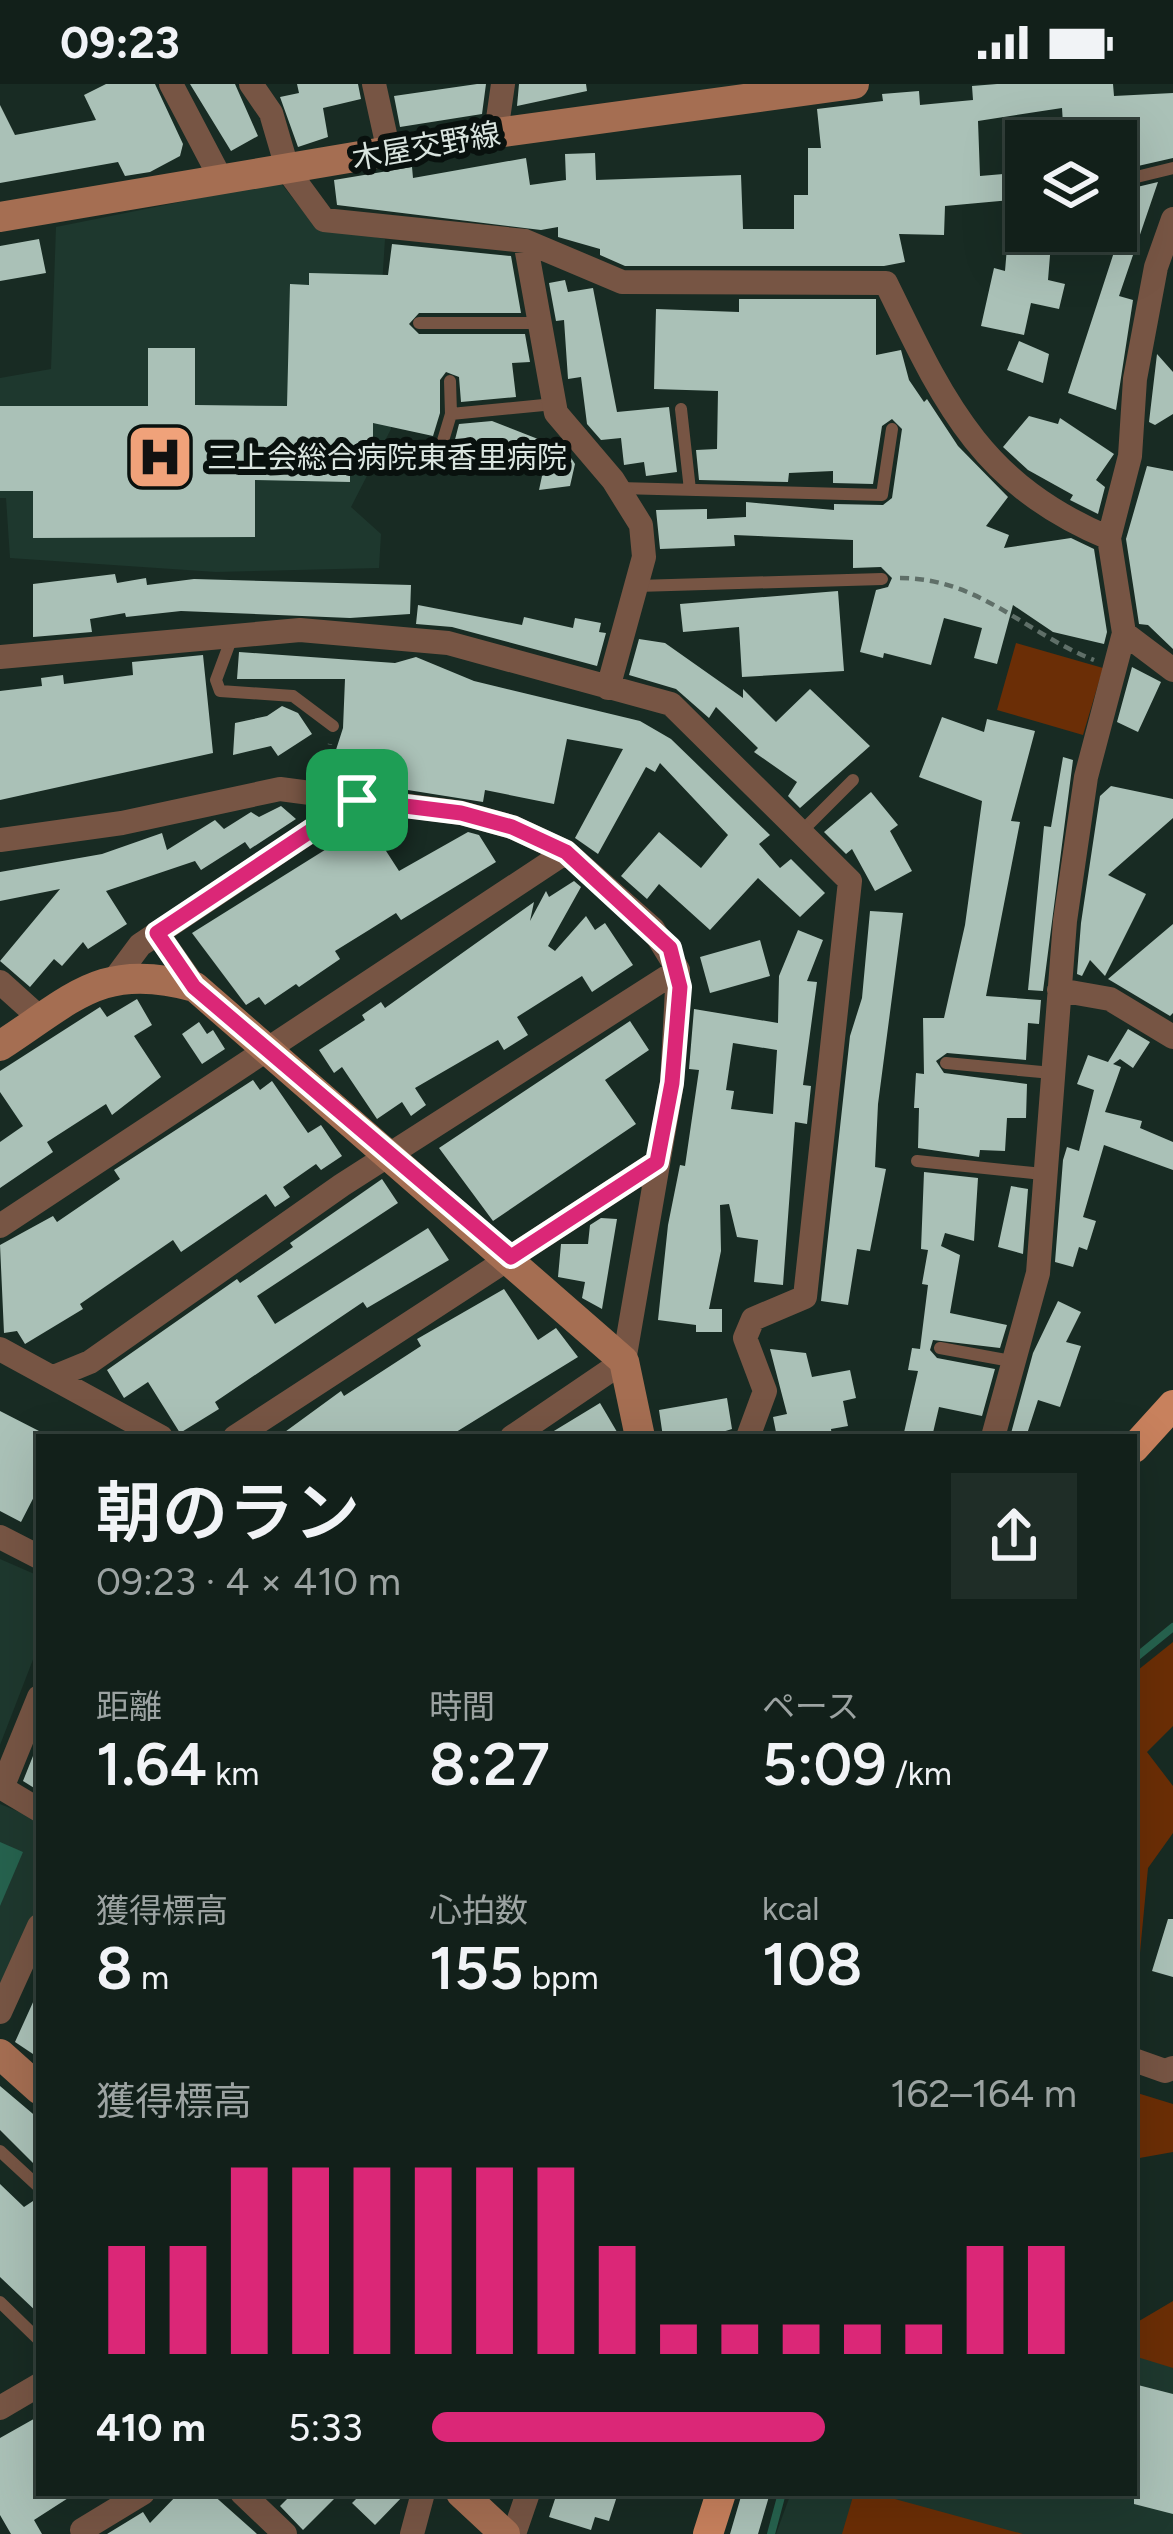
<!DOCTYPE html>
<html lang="ja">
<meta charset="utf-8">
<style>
:root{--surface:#12201a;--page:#1f2d27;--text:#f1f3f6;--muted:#9ca3a2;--line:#313e39;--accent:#db2777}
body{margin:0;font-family:Figtree,"Noto Sans JP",sans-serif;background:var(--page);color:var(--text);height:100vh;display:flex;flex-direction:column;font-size:45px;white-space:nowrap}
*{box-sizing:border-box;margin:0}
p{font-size:39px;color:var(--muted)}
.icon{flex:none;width:66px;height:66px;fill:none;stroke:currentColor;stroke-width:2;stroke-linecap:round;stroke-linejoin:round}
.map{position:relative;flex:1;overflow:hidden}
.drawer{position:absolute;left:36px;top:1350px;width:1101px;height:1062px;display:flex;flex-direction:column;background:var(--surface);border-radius:0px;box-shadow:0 12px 48px #0002,0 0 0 3px var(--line)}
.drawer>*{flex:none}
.controls{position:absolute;left:1005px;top:36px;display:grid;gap:24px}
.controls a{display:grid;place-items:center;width:132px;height:132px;border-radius:0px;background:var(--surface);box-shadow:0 12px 48px #0002,0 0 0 3px var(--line);font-size:60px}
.pin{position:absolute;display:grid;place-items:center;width:102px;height:102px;color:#fff;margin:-51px;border-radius:24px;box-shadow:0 6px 18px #0006}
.round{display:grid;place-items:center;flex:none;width:126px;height:126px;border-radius:0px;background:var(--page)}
.headline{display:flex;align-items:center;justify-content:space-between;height:204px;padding:0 60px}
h1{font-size:66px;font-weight:600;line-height:90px}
.metrics{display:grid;grid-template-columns:repeat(3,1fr);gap:18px;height:204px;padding:12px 60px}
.metrics div{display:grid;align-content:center}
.metrics b{font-size:60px;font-weight:600}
.metrics small{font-size:33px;font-weight:400}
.metrics p{font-size:33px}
.chart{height:336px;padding:24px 60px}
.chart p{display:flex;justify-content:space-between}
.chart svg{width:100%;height:216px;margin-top:12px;stroke:var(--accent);stroke-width:6}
ul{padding:0 60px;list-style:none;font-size:39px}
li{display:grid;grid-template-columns:192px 144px 1fr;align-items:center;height:90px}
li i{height:30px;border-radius:15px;background:var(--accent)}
.status{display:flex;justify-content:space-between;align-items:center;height:84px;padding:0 60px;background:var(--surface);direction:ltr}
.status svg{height:33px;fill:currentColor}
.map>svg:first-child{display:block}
.built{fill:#1e382e}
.green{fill:#6b2e06}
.water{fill:#26624e}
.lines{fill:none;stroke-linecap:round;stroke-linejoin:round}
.stream{stroke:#26624e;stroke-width:8}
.building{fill:#aac1b7;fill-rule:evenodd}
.path{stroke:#5f6f68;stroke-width:4.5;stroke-dasharray:9 6;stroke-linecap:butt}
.lane{stroke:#754;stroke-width:12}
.street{stroke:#754;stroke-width:24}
.secondary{stroke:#a56e52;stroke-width:30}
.primary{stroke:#c8815d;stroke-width:30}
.route-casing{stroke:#fff;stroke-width:24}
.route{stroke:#db2777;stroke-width:15}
.labels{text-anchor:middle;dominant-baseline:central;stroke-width:12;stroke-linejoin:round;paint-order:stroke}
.street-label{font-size:30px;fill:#dae5e0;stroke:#09110e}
.poi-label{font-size:30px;fill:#dae5e0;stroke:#09110e;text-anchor:start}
</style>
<div class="status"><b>09:23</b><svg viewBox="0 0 49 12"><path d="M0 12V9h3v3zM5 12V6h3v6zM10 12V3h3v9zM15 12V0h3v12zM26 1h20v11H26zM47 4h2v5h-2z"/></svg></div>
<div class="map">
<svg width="1173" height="2450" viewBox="0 0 1173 2450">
<rect width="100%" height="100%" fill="#182b23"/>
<path class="built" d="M 280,98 L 314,141 L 385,155 L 380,233 L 400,244 L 391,345 L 351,423 L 381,450 L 379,484 L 216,488 L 10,474 L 6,414 L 0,414 L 0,294 L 51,285 L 56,143 Z
M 0,1475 L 39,1492 L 39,1560 L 0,1661 Z
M 0,1720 L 39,1736 L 39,1822 L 0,1910 Z
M 1134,2268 L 1173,2277 L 1173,2450 L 776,2450 L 791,2409 L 1134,2409 Z"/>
<path class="green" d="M 1016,559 L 1103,584 L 1083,651 L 997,626 Z
M 1173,1558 L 1173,1642 L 1147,1668 L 1173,1702 L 1173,1749 L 1148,1784 L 1136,1911 L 1134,1604 L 1138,1586 Z
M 1134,2008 L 1173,2020 L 1173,2068 L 1134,2075 Z
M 1173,2217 L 1173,2284 L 1134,2272 L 1134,2240 Z
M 854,2409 L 873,2409 L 1023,2450 L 842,2450 Z"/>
<path class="water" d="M 0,1758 L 23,1768 L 0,1822 Z"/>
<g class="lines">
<path class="stream" d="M 1134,1575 L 1173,1543
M 771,2450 L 782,2409"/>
</g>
<path class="building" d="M 106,0 L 155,0 L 183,60 L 180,72 L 150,88 L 125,92 L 118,78 L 0,99 L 0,21 L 15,51 L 96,36 L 84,11 Z
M 190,0 L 235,0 L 258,52 L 231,67 Z
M 297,0 L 358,0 L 361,15 L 323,24 L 328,53 L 298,63 L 280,13 L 299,9 Z
M 477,0 L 486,0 L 482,30 L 400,43 L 394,12 Z
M 519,0 L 586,0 L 587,7 L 517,22 Z
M 997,0 L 1113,0 L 1114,12 L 1173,9 L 1173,74 L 1116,87 L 1116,57 L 1064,57 L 1062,24 L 978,37 L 980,92 L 1026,88 L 1026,147 L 1052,147 L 1048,196 L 1065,200 L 1059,225 L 1031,219 L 1024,251 L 981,242 L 994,184 L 1005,187 L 1011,116 L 945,122 L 944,151 L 899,150 L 905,178 L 884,182 L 625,182 L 600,171 L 600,165 L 558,153 L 558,143 L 541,146 L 337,121 L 334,96 L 412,83 L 413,94 L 526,74 L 530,101 L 566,96 L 565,70 L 595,69 L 596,96 L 741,91 L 743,145 L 794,145 L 794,111 L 808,111 L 808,64 L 821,64 L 817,25 L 883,17 L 882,10 L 919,7 L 920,21 L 973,16 L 972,2 Z
M 1158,98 L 1119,212 L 1133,216 L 1116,326 L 1068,309 L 1116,162 L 1116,108 Z
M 39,155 L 46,189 L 0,197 L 0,162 Z
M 392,160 L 511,172 L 521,229 L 419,229 L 409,240 L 419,250 L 525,250 L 530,278 L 512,279 L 516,313 L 461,318 L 459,293 L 446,288 L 440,296 L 440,329 L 433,352 L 373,339 L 373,364 L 350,364 L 350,398 L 255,396 L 255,453 L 33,454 L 33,407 L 0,407 L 0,322 L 148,322 L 148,264 L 195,264 L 195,321 L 287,322 L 290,200 L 309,201 L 309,189 L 388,191 Z
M 565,196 L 568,208 L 593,204 L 617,328 L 669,323 L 677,388 L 646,392 L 644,378 L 624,381 L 621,354 L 601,356 L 587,340 L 581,293 L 568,295 L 564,236 L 556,237 L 549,199 Z
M 739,215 L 876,215 L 876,271 L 901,266 L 909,296 L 924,318 L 927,315 L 958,362 L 1008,413 L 986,442 L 1009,451 L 1004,464 L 1071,454 L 1094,465 L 1107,548 L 1104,560 L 1053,548 L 1013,521 L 997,580 L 974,574 L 982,544 L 944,534 L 931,581 L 884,569 L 883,574 L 860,568 L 876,506 L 888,503 L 892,494 L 881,483 L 853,484 L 853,456 L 734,451 L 735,462 L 660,465 L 656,426 L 707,425 L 707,435 L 746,433 L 746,418 L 834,426 L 834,420 L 883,421 L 892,414 L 902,345 L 892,335 L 882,342 L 873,400 L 833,399 L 833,387 L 789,389 L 788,398 L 699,396 L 696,366 L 717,365 L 718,307 L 654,305 L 656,225 L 739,228 Z
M 1019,257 L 1049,270 L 1043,299 L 1007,286 Z
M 1157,270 L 1173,288 L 1173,330 L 1155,341 L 1149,338 Z
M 1029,332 L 1058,340 L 1060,334 L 1114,370 L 1096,396 L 1105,403 L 1098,430 L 1070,416 L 1073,411 L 1028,386 L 1003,363 Z
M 492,337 L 566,366 L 575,380 L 570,402 L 539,406 L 542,392 L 507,381 L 479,384 L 478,374 L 450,375 L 459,340 Z
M 1147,382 L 1173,387 L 1173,565 L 1148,541 L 1139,540 L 1126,455 Z
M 115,490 L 117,499 L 146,494 L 147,501 L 194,495 L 411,501 L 410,530 L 350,534 L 181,527 L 126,533 L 125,529 L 90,535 L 92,548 L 33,553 L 33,500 Z
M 838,507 L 844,587 L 742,593 L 739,543 L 683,548 L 680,520 Z
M 418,521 L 522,541 L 524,533 L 573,544 L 575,534 L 601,539 L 599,548 L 606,549 L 597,582 L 452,543 L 416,540 Z
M 639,555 L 665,559 L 743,614 L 743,605 L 776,638 L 810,605 L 870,662 L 800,724 L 788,712 L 797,698 L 754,668 L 758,664 L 716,623 L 709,634 L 676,605 L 629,591 Z
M 239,568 L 395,579 L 416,573 L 474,597 L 640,637 L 671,655 L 770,751 L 759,760 L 780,784 L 791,775 L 825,809 L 800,833 L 758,794 L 710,846 L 659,800 L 647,815 L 621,792 L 659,748 L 701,784 L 728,751 L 660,679 L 655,688 L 646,683 L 598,770 L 575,754 L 623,665 L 567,655 L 554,720 L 485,706 L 483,718 L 389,703 L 393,680 L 334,672 L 343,644 L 345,595 L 237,595 Z
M 203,571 L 213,669 L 0,716 L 0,607 L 42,602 L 41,594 L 63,591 L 64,600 L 133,591 L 132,578 Z
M 1132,583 L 1161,598 L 1138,648 L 1117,638 Z
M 282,622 L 298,629 L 312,650 L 278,672 L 271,662 L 233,671 L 235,639 L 267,632 Z
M 942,633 L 984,648 L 987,635 L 1035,647 L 1011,737 L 1020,738 L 986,912 L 1041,916 L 1039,940 L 1028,939 L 1026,976 L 947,969 L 936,977 L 944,989 L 1027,1000 L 1026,1034 L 1007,1034 L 1005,1067 L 980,1066 L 979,1073 L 918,1064 L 919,1024 L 914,1024 L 916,989 L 924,990 L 923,934 L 944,934 L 965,841 L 982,717 L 919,693 Z
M 1063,673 L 1073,676 L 1043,907 L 1028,906 L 1044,742 L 1051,743 Z
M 1111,702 L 1173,715 L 1173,734 L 1108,791 L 1146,810 L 1105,892 L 1090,876 L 1082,892 L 1077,890 L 1081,839 L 1100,712 Z
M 871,708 L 898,741 L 890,747 L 912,787 L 875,807 L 852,765 L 846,770 L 824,748 Z
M 281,722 L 296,735 L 250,765 L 245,758 L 201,786 L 195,777 L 106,807 L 127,840 L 88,865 L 83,858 L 62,882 L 54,875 L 30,903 L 0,877 L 60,805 L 0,817 L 0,788 L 102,770 L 162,749 L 167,766 L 215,736 L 224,745 L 251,728 L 259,733 Z
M 368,739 L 399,787 L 468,748 L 479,751 L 496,778 L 401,836 L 396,829 L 369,846 L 335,867 L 340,875 L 299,903 L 296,900 L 265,921 L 259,913 L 246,921 L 192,849 Z
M 574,797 L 581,803 L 548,862 L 555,867 L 586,832 L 595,846 L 605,839 L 633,881 L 592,908 L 582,892 L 517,933 L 528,951 L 504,966 L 498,956 L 415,1004 L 426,1021 L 411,1032 L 402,1018 L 377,1035 L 342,983 L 334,989 L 319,966 L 365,936 L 362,931 L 381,918 L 385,924 L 534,818 L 530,837 L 546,807 L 549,813 Z
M 870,827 L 903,829 L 878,1020 L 875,1083 L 886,1085 L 870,1167 L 857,1165 L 848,1221 L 821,1217 L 850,952 L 862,914 Z
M 1173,840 L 1173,929 L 1170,932 L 1108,895 Z
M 798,846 L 823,856 L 807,897 L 817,898 L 803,1001 L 811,1002 L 807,1040 L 795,1038 L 783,1201 L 754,1198 L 758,1156 L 737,1153 L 729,1120 L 720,1121 L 721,1167 L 709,1225 L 722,1225 L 722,1248 L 696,1248 L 696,1241 L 658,1236 L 668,1141 L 680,1081 L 685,1082 L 699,986 L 689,985 L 694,925 L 778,939 L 779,892 ZM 733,959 L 777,966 L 773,1030 L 731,1025 L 734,1007 L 726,1006 Z
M 760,856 L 770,892 L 710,909 L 700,873 Z
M 137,915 L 152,941 L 134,952 L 161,993 L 112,1031 L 106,1020 L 47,1058 L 53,1068 L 0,1104 L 0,1058 L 23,1042 L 0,1008 L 0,987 L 100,923 L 107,933 Z
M 630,937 L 649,966 L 605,996 L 636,1040 L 493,1137 L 439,1064 Z
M 199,938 L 207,950 L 213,946 L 225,965 L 202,980 L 182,950 Z
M 1128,945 L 1150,958 L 1133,984 L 1120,975 L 1113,980 L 1121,983 L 1105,1028 L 1142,1037 L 1140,1044 L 1173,1058 L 1173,1086 L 1104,1061 L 1083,1133 L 1096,1137 L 1087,1166 L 1079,1163 L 1073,1183 L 1055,1178 L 1063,1076 L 1067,1063 L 1079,1067 L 1094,1006 L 1077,1000 L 1088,971 L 1108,978 Z
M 253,996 L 260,1006 L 272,997 L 308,1049 L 321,1041 L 342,1072 L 321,1086 L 316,1080 L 283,1103 L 290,1113 L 275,1123 L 266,1110 L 181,1168 L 173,1156 L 80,1220 L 83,1225 L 25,1260 L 17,1247 L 4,1249 L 0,1161 L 53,1132 L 57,1138 L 120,1095 L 114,1086 Z
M 924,1088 L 978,1094 L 974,1157 L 945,1149 L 941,1162 L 960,1171 L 950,1229 L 1007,1241 L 1000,1264 L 933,1256 L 930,1266 L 937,1274 L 995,1285 L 982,1332 L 939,1323 L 932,1353 L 903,1353 L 918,1287 L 908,1286 L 912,1264 L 920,1265 L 928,1201 L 922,1200 L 928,1166 L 921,1165 Z
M 382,1095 L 398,1119 L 257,1212 L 275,1240 L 428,1144 L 449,1176 L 367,1224 L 363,1218 L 215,1318 L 219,1325 L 180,1349 L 148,1298 L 124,1314 L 107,1286 L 237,1195 L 240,1199 L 293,1163 L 290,1159 Z
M 1011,1102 L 1028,1105 L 1023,1170 L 998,1163 Z
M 601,1134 L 617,1135 L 602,1225 L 582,1214 L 585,1198 L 558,1193 L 561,1160 L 588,1160 L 590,1141 Z
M 504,1205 L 538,1256 L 556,1244 L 578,1273 L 448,1353 L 278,1353 L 341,1307 L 344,1312 L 421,1262 L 417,1255 Z
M 1058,1217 L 1081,1228 L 1066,1258 L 1081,1262 L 1060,1323 L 1038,1316 L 1026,1353 L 1010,1353 L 1033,1269 Z
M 770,1265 L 806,1269 L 812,1293 L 850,1286 L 856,1314 L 843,1317 L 848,1342 L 831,1345 L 832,1353 L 777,1353 L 773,1333 L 787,1330 Z
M 727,1314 L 732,1345 L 706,1353 L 663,1353 L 659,1326 Z
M 600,1319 L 620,1353 L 544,1353 Z
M 0,1327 L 39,1347 L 39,1403 L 21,1438 L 0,1427 Z
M 39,1657 L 39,1707 L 23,1697 Z
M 1168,1835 L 1173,1835 L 1173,1893 L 1152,1887 Z
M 39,1905 L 39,1974 L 15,1958 Z
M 0,2002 L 39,2035 L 39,2085 L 0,2046 Z
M 0,2100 L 24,2123 L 39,2113 L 39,2230 L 0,2193 Z
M 1134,2300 L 1173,2310 L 1173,2430 L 1134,2420 Z
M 39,2332 L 39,2409 L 76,2409 L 34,2436 L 42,2450 L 11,2450 L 0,2431 L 0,2354 Z
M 179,2409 L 211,2409 L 257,2450 L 107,2450 L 143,2428 L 150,2439 Z
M 293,2409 L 340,2409 L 303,2446 L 280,2422 Z
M 362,2409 L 406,2409 L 375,2441 L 352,2419 Z
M 557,2409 L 618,2409 L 609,2437 L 595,2433 L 591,2446 L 549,2433 Z
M 742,2409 L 770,2409 L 758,2450 L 730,2450 Z"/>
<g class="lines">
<path class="path" d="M 900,494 C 979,494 1025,549 1094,576
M 324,690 L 330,660"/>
<path class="lane" d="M 1116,98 L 1173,84
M 419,239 L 539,239
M 681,325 L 690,406
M 451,330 L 554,320
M 442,360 L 451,330 L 450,297
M 619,404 L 882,411 L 892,345
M 637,502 L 882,495
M 232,553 L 216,596 L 220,607 L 293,612 L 333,642
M 803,746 L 853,696
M 946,979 L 1052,989
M 917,1077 L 1043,1090
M 940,1264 L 1011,1277
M 0,2067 L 39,2103
M 0,2218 L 39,2256"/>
<path class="street" d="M 171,0 L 222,97
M 251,0 L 271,29 L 288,87 L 324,136 L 525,157 L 622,198 L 886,199 C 944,318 980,400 1109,454
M 374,0 L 389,68
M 496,49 L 503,0
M 525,157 L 556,329 L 613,396 L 641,441 L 644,473 L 608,604
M 1124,549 L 1173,586
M 0,573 L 300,546 L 448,559 L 671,620 L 850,797 L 805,1213 L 753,1235 L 745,1254 L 765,1307 L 748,1353
M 0,756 L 122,739 L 280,705 L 462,729 L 512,743 L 566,768 L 653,845 L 678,886 L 672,999 L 624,1277 L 512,1353
M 157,849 L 195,903
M 117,892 L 140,861 L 357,716
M 0,898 L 41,935
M 1059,906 L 1110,915 L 1173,953
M 0,1142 L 566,768
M 0,1265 L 161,1353
M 56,1292 L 90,1278 L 342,1101 L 678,886
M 235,1353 L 657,1078
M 993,1353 L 1038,1189 L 1065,837 L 1086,693 L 1124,549 L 1109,454 L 1130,372 L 1135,295 L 1156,183 L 1173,135
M 0,1453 L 39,1473
M 39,1613 L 2,1704 L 39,1726
M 0,1928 L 39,1842
M 1134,1976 L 1165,1987 L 1173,1984
M 0,2324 L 39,2301
M 242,2409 L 285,2450
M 87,2450 L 82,2446 L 143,2409
M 412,2450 L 423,2409
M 514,2450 L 528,2409"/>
<path class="secondary" d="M 0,133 L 496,49 L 854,0
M 0,962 C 74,914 102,877 195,903 L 624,1277 L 640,1353
M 0,1970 L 39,2005
M 461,2409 L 505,2450"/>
<path class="primary" d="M 1134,1364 L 1173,1321
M 708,2450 L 721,2409"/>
</g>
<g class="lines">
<g class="route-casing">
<path id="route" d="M 357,716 L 461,729 L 512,743 L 566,768 L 670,864 L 680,903 L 672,999 L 657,1078 L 511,1173 L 194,903 L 157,849 Z"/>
</g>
<use href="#route" class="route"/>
</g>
<defs>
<g id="hospital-square" transform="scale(3.45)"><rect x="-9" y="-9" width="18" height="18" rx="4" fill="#f0a27a" stroke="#09110e"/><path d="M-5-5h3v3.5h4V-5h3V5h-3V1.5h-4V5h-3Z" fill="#111"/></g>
</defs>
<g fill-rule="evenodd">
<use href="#hospital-square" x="160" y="373"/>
</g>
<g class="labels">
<g class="street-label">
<text transform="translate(426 62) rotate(-10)">木屋交野線</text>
</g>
<g class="poi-label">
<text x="207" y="373">三上会総合病院東香里病院</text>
</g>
</g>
</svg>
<div class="controls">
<a><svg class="icon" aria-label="layers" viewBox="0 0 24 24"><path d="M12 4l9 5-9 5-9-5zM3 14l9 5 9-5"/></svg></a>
</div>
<div class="pin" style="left:357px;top:716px;background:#1e9e55"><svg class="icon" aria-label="arrive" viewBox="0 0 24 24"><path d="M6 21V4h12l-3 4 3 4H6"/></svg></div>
<section class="drawer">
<div class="headline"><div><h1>朝のラン</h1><p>09:23 · 4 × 410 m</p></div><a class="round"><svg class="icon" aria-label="share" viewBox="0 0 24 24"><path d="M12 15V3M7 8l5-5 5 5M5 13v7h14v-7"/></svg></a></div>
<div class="metrics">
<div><p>距離</p><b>1.64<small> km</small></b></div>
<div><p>時間</p><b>8:27</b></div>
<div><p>ペース</p><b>5:09<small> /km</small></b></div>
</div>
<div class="metrics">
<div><p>獲得標高</p><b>8<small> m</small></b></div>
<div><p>心拍数</p><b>155<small> bpm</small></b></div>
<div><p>kcal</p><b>108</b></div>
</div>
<div class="chart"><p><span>獲得標高</span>162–164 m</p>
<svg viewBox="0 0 160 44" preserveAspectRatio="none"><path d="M5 44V22M15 44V22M25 44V6M35 44V6M45 44V6M55 44V6M65 44V6M75 44V6M85 44V22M95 44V38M105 44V38M115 44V38M125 44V38M135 44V38M145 44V22M155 44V22"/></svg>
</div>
<ul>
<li><b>410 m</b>5:33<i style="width:61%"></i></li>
</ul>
</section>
</div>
